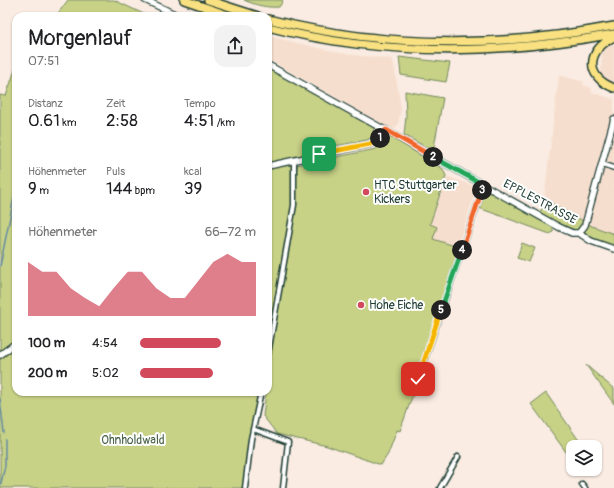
<!DOCTYPE html>
<html lang="de">
<meta charset="utf-8">
<style>
:root{--surface:#fff;--page:#f2f2f2;--text:#202124;--muted:#757577;--accent:#d1495b}
body{margin:0;font-family:Pangolin,sans-serif;background:var(--page);color:var(--text);height:100vh;display:flex;flex-direction:column;font-size:15px;white-space:nowrap}
*{box-sizing:border-box;margin:0}
p{font-size:13px;color:var(--muted)}
.icon{flex:none;width:22px;height:22px;fill:none;stroke:currentColor;stroke-width:2;stroke-linecap:round;stroke-linejoin:round}
.map{position:relative;flex:1;overflow:hidden}
.drawer{position:absolute;left:12px;top:12px;width:260px;height:384px;display:flex;flex-direction:column;background:var(--surface);border-radius:12px;box-shadow:0 1px 3px #0004}
.drawer>*{flex:none}
.tools{position:absolute;left:566px;top:440px;display:grid;gap:8px}
.tools a{display:grid;place-items:center;width:36px;height:36px;border-radius:8px;background:var(--surface);box-shadow:0 1px 3px #0004;font-size:20px}
.pin{position:absolute;display:grid;place-items:center;width:34px;height:34px;color:#fff;margin:-17px;border-radius:8px;box-shadow:0 2px 6px #0006}
.km{position:absolute;width:20px;height:20px;margin:-10px;border-radius:50%;background:#222;color:#fff;font-size:11px;line-height:20px;text-align:center}
.round{display:grid;place-items:center;flex:none;width:42px;height:42px;border-radius:12px;background:var(--page)}
.headline{display:flex;align-items:center;justify-content:space-between;height:68px;padding:0 16px}
h1{font-size:22px;font-weight:600;line-height:30px}
.metrics{display:grid;grid-template-columns:repeat(3,1fr);gap:6px;height:68px;padding:4px 16px}
.metrics div{display:grid;align-content:center}
.metrics b{font-size:17px;font-weight:600}
.metrics small{font-size:11px;font-weight:400}
.metrics p{font-size:11px}
.chart{height:112px;padding:8px 16px}
.chart p{display:flex;justify-content:space-between}
.chart svg{width:100%;height:72px;margin-top:4px;fill:var(--accent);opacity:.7}
ul{padding:0 16px;list-style:none;font-size:13px}
li{display:grid;grid-template-columns:64px 48px 1fr;align-items:center;height:30px}
li i{height:10px;border-radius:5px;background:var(--accent)}
.map>svg:first-child{display:block}
.built{fill:#f6dece}
.green{fill:#c7d286;stroke:#73885d}
.lines{fill:none;stroke-linecap:round;stroke-linejoin:round}
.stream{stroke:#658ba3;stroke-width:1.5}
.street-casing{stroke:#1f3d34;stroke-width:7}
.secondary-casing{stroke:#1f3d34;stroke-width:8}
.highway-casing{stroke:#1f3d34;stroke-width:10}
.street{stroke:#fff;stroke-width:4}
.secondary{stroke:#fff;stroke-width:5.5}
.highway{stroke:#f9e181;stroke-width:7}
.split-1-casing{stroke:#fff;stroke-width:8}
.split-2-casing{stroke:#fff;stroke-width:8}
.split-3-casing{stroke:#fff;stroke-width:8}
.split-4-casing{stroke:#fff;stroke-width:8}
.split-5-casing{stroke:#fff;stroke-width:8}
.split-6-casing{stroke:#fff;stroke-width:8}
.split-1{stroke:#f5b400;stroke-width:5}
.split-2{stroke:#f0652b;stroke-width:5}
.split-3{stroke:#22a559;stroke-width:5}
.split-4{stroke:#f0652b;stroke-width:5}
.split-5{stroke:#22a559;stroke-width:5}
.split-6{stroke:#f5b400;stroke-width:5}
.poi-dot{fill:#d1495b;stroke:#fff;stroke-width:1.5}
.labels{text-anchor:middle;dominant-baseline:central;stroke-width:4;stroke-linejoin:round;paint-order:stroke}
.poi-label{font-size:12px;fill:#1f3d34;stroke:#fff;text-anchor:start}
.street-label{font-size:12px;fill:#1f3d34;stroke:#fff}
.park-label{font-size:12px;fill:#496248;stroke:#fff}
</style>
<div class="map">
<svg width="614" height="488" viewBox="0 0 614 488">
<rect width="100%" height="100%" fill="#faece2"/>
<filter id="ink" filterUnits="userSpaceOnUse"><feTurbulence type="fractalNoise" baseFrequency=".025" numOctaves="2"/><feDisplacementMap in="SourceGraphic" scale="8" xChannelSelector="R" yChannelSelector="G"/><feConvolveMatrix kernelMatrix="1 2 1 2 8 2 1 2 1" color-interpolation-filters="sRGB"/></filter>
<g filter="url(#ink)">
<path class="built" d="M 268,36 L 345,54 L 393,59 L 401,108 L 398,125 L 393,130 L 268,59 Z
M 614,44 L 614,82 L 608,81 L 601,73 L 602,53 L 608,45 Z
M 559,75 L 584,82 L 583,85 L 592,88 L 591,92 L 613,99 L 614,96 L 614,234 L 592,226 L 544,199 Z
M 446,176 L 477,187 L 457,247 L 433,239 L 430,225 Z"/>
<path class="green" d="M 68,0 L 114,0 L 148,16 L 56,16 Z
M 244,0 L 282,0 L 283,1 L 279,7 C 267,8 255,5 244,0 Z
M 399,57 L 450,63 L 446,82 L 401,75 Z
M 16,67 L 16,392 L 258,392 L 243,488 L 0,488 L 0,95 L 6,96 Z
M 268,68 L 374,128 L 372,137 L 367,140 L 334,146 L 293,158 L 294,189 L 297,165 L 376,149 L 391,137 L 443,169 L 446,176 L 430,224 L 437,227 L 433,239 L 464,249 L 400,431 L 397,430 L 388,454 L 381,465 L 327,446 L 277,434 L 263,416 L 266,392 L 268,392 L 270,353 L 290,219 L 268,340 Z
M 405,91 L 443,98 L 434,147 L 426,147 L 404,135 L 406,116 Z
M 488,193 L 493,193 L 551,225 L 553,227 L 553,232 L 550,234 L 479,208 L 483,194 Z
M 544,199 L 592,226 L 614,234 L 614,247 L 593,238 L 587,233 L 562,226 L 540,214 Z
M 522,243 L 535,248 L 529,262 L 517,258 Z
M 586,365 L 614,389 L 614,404 Z
M 546,393 L 580,442 L 566,452 L 531,404 Z"/>
<g class="lines">
<path class="stream" d="M 0,266 L 16,188
M 0,399 L 4,433
M 0,487 L 5,466 L 5,439"/>
<g class="street-casing">
<path id="street" d="M 602,164 L 614,168
M 268,354 L 294,205 L 294,161
M 418,379 L 484,185
M 253,429 L 288,442 L 283,488
M 582,484 L 585,488
M 245,488 L 251,439 L 261,392
M 440,488 L 458,457"/>
</g>
<g class="secondary-casing">
<path id="secondary" d="M 145,0 L 179,16
M 268,65 L 559,227 L 572,233 L 579,233 L 591,241 L 614,249
M 268,166 L 370,144 L 377,140 L 386,130
M 579,233 L 585,225 L 614,119
M 0,355 L 16,343"/>
</g>
<g class="highway-casing">
<path id="highway" d="M 184,0 L 231,16
M 208,0 L 258,16
M 268,19 C 382,48 499,48 614,26
M 268,27 C 382,57 499,55 614,34
M 614,37 C 587,50 584,76 614,88"/>
</g>
<use href="#street" class="street"/>
<use href="#secondary" class="secondary"/>
<use href="#highway" class="highway"/>
</g>
</g>
<g class="lines" filter="url(#ink)">
<g class="split-1-casing">
<path id="split-1" d="M 319,154 L 370,144 L 380,138"/>
</g>
<g class="split-2-casing">
<path id="split-2" d="M 380,138 L 386,130 L 433,157"/>
</g>
<g class="split-3-casing">
<path id="split-3" d="M 433,157 L 484,185 L 482,190"/>
</g>
<g class="split-4-casing">
<path id="split-4" d="M 462,250 L 482,190"/>
</g>
<g class="split-5-casing">
<path id="split-5" d="M 441,310 L 462,250"/>
</g>
<g class="split-6-casing">
<path id="split-6" d="M 418,379 L 441,310"/>
</g>
<use href="#split-1" class="split-1"/>
<use href="#split-2" class="split-2"/>
<use href="#split-3" class="split-3"/>
<use href="#split-4" class="split-4"/>
<use href="#split-5" class="split-5"/>
<use href="#split-6" class="split-6"/>
</g>
<g class="poi-dot">
<circle cx="366" cy="192" r="4"/>
<circle cx="361" cy="305" r="4"/>
</g>
<g class="labels">
<g class="poi-label">
<text x="374" y="185">HTC Stuttgarter<tspan x="374" dy="14">Kickers</tspan></text>
<text x="369" y="305">Hohe Eiche</text>
</g>
<g class="street-label">
<text transform="translate(540 202) rotate(28)">EPPLESTRASSE</text>
</g>
<g class="park-label">
<text x="133" y="440">Ohnholdwald</text>
</g>
</g>
</svg>
<div class="tools">
<a><svg class="icon" aria-label="layers" viewBox="0 0 24 24"><path d="M12 4l9 5-9 5-9-5zM3 14l9 5 9-5"/></svg></a>
</div>
<div class="pin" style="left:319px;top:154px;background:#1e9e55"><svg class="icon" aria-label="arrive" viewBox="0 0 24 24"><path d="M6 21V4h12l-3 4 3 4H6"/></svg></div>
<div class="pin" style="left:418px;top:379px;background:#d93025"><svg class="icon" aria-label="check" viewBox="0 0 24 24"><path d="M5 12l5 5 9-10"/></svg></div>
<b class="km" style="left:380px;top:138px">1</b>
<b class="km" style="left:433px;top:157px">2</b>
<b class="km" style="left:482px;top:190px">3</b>
<b class="km" style="left:462px;top:250px">4</b>
<b class="km" style="left:441px;top:310px">5</b>
<section class="drawer">
<div class="headline"><div><h1>Morgenlauf</h1><p>07:51</p></div><a class="round"><svg class="icon" aria-label="share" viewBox="0 0 24 24"><path d="M12 15V3M7 8l5-5 5 5M5 13v7h14v-7"/></svg></a></div>
<div class="metrics">
<div><p>Distanz</p><b>0.61<small> km</small></b></div>
<div><p>Zeit</p><b>2:58</b></div>
<div><p>Tempo</p><b>4:51<small> /km</small></b></div>
</div>
<div class="metrics">
<div><p>Höhenmeter</p><b>9<small> m</small></b></div>
<div><p>Puls</p><b>144<small> bpm</small></b></div>
<div><p>kcal</p><b>39</b></div>
</div>
<div class="chart"><p><span>Höhenmeter</span>66–72 m</p>
<svg viewBox="0 0 160 44" preserveAspectRatio="none"><path d="M0 44V11L10 17L20 17L30 27L40 33L50 38L60 27L70 17L80 17L90 27L100 33L110 33L120 22L130 11L140 6L150 11L160 11V44z"/></svg>
</div>
<ul>
<li><b>100 m</b>4:54<i style="width:70%"></i></li>
<li><b>200 m</b>5:02<i style="width:63%"></i></li>
</ul>
</section>
</div>
